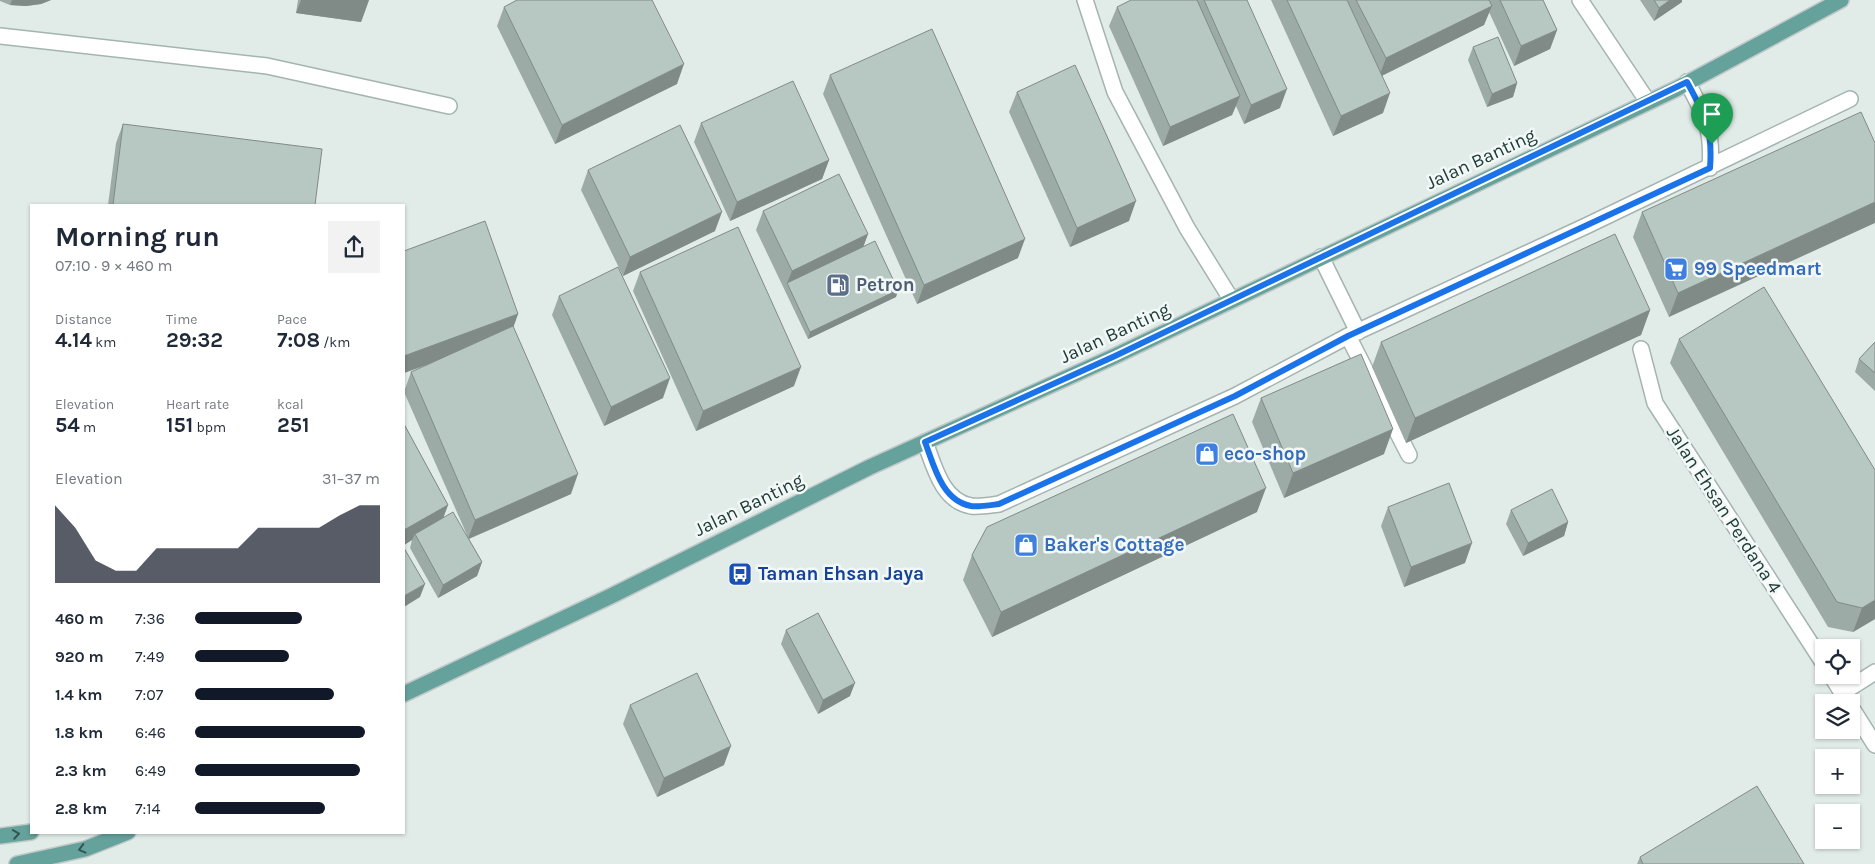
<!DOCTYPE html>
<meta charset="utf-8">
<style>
:root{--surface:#fff;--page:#f2f2f3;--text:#1f2937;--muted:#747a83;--accent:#111827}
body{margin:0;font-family:Karla,sans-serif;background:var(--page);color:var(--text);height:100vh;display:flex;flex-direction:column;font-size:19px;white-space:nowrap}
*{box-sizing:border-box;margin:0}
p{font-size:16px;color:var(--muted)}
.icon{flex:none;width:28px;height:28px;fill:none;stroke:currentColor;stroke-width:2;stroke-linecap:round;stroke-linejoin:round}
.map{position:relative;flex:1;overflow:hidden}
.sheet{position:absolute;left:30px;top:204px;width:375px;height:630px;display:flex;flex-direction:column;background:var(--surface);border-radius:0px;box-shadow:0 1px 4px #0004}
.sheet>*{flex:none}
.controls{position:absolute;left:1815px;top:639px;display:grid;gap:10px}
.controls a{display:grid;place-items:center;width:45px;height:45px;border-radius:0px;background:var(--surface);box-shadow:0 1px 4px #0004;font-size:25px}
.pin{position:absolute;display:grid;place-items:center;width:42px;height:42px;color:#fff;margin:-51px -21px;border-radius:50% 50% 50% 0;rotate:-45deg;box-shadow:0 0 5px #0007}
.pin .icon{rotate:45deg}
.round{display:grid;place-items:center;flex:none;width:52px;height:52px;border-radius:0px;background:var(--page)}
.overview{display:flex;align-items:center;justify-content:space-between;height:85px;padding:0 25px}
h1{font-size:28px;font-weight:700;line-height:38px}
.metrics{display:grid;grid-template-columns:repeat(3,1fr);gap:8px;height:85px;padding:5px 25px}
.metrics div{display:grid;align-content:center}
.metrics b{font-size:21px;font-weight:700}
.metrics small{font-size:14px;font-weight:400}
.metrics p{font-size:14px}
.chart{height:140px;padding:10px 25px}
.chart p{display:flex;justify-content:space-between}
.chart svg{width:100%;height:90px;margin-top:5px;fill:var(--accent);opacity:.7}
ul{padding:0 25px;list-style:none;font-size:16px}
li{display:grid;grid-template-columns:80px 60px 1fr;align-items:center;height:38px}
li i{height:12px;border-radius:6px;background:var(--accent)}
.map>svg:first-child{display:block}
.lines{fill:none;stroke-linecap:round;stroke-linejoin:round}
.minor-casing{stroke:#a4b4b1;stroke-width:18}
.major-casing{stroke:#c1c9c8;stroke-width:18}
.minor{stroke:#fff;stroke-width:15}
.major{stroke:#65a29c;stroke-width:15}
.wall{fill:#9daba7}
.shaded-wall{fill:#808b88}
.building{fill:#b7c7c2;stroke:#808b88}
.oneway{stroke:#325652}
.route-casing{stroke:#fff;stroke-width:10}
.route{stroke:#1a73e8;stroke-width:6}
.labels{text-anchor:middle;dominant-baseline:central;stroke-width:5;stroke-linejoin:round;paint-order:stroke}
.street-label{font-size:19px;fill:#213d3a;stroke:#f2f8f6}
.shop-label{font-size:19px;font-weight:bold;fill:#366cbe;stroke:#f2f8f6;text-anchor:start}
.service-label{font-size:19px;font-weight:bold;fill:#4e5e75;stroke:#f2f8f6;text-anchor:start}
.transit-label{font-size:19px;font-weight:bold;fill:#164399;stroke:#f2f8f6;text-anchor:start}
</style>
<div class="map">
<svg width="1875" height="864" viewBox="0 0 1875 864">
<rect width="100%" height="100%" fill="#e1ece9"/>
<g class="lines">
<g class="minor-casing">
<path id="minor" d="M 1085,0 L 1115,92 L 1187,228 L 1231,299
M 1580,0 L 1648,102
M 0,36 L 267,66 L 449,106
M 1687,82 C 1705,115 1713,129 1710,168
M 1321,257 L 1358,332
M 1348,336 L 1409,455
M 1641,349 L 1655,403 L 1824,664
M 925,442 C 934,466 942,501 971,506 C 980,507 991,505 999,504 L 1235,396 L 1348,336 L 1586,226 L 1850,99
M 1831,675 L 1847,701
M 1842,693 L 1875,672
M 1851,707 L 1875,745"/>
</g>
<g class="major-casing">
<path id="major" d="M 404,694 L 611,596 L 870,467 L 1115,356 L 1676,89 L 1841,0
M 0,836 L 31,832
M 17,864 L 85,849 L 128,832"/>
</g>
<use href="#minor" class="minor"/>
<use href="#major" class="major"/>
</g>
<path class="wall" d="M 0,0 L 51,0 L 41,4 L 26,6 L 10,5 L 0,1 Z
M 298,0 L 369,0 L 361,22 L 296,13 Z
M 1131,0 L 1247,0 L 1280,108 L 1244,124 L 1236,106 L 1232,115 L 1163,146 L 1109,26 L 1117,7 Z
M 1271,0 L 1543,0 L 1557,30 L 1550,49 L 1514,66 L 1489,12 L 1484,25 L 1382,76 L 1383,113 L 1333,136 Z
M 1640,0 L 1682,0 L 1682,2 L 1654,21 Z
M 504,7 L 677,84 L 555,144 L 497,26 Z
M 1473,47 L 1517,83 L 1513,97 L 1487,107 L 1468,60 Z
M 830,75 L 1018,258 L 917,304 L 823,94 Z
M 1017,92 L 1129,221 L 1070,247 L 1009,112 Z
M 701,123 L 829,160 L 822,179 L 730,221 L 694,142 Z
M 123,124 L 315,205 L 108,205 L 116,143 Z
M 1875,143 L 1669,317 L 1633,237 L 1642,212 Z
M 588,170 L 715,231 L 623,276 L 581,190 Z
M 763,211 L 868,234 L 863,247 L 898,290 L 896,297 L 808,339 L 756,230 Z
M 404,251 L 518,314 L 513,327 L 571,494 L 469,539 L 482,562 L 477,576 L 438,598 L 410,548 L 412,540 L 404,545 L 404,424 L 448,505 L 443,518 L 467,535 L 404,392 L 411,372 L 429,364 L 404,373 Z
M 640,272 L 794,386 L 696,431 L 633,291 Z
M 559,296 L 663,398 L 604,426 L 552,315 Z
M 1650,310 L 1641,335 L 1406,443 L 1372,367 L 1381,342 Z
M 1679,339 L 1875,619 L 1853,632 L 1828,627 L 1670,363 Z
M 1875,342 L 1875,391 L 1855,372 L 1859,359 Z
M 1261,398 L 1384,454 L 1284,498 L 1252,422 Z
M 1388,507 L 1465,563 L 1404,587 L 1381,526 Z
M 1511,510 L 1568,522 L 1564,536 L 1523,556 L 1506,524 Z
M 1257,512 L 992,637 L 963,580 L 972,555 Z
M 786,630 L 850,696 L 818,714 L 781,644 Z
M 630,705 L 724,765 L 657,797 L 623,724 Z
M 1640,857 L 1804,864 L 1637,864 Z"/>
<path class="shaded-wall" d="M 12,0 L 51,0 L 41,4 L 26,6 L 10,5 Z
M 301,0 L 369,0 L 361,22 L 296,13 Z
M 1670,0 L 1682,0 L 1682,2 L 1654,21 L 1659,8 Z
M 1492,6 L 1484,25 L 1379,77 L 1386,58 Z
M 1557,30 L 1550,49 L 1514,66 L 1521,46 Z
M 684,64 L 677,84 L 555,144 L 562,125 Z
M 1517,83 L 1513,97 L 1487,107 L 1492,94 Z
M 1287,89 L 1280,108 L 1244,124 L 1251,105 Z
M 1390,93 L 1383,113 L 1333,136 L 1341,116 Z
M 1240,96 L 1232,115 L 1163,146 L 1170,127 Z
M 829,160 L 822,179 L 730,221 L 737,202 Z
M 1136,201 L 1129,221 L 1070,247 L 1077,228 Z
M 1875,202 L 1875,223 L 1669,317 L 1678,293 Z
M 722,212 L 715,231 L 623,276 L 630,257 Z
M 868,234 L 861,253 L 787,283 L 792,271 Z
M 1025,239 L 1018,258 L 917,304 L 924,285 Z
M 898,290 L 896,297 L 808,339 L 810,332 Z
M 1650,310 L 1641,335 L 1406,443 L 1415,418 Z
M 518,314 L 511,334 L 404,373 L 404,356 Z
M 801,367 L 794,386 L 696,431 L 703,411 Z
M 670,378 L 663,398 L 604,426 L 611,407 Z
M 1393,429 L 1384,454 L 1284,498 L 1293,473 Z
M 578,474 L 571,494 L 468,539 L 475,520 Z
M 1266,488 L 1257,512 L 992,637 L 1001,612 Z
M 448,505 L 441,524 L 415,534 L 412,540 L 404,545 L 404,530 Z
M 1568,522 L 1564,536 L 1523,556 L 1528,543 Z
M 1472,543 L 1465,563 L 1404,587 L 1411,567 Z
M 482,562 L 477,576 L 438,598 L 443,585 Z
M 425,584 L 420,597 L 404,607 L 404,596 Z
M 1875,600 L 1875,619 L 1853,632 L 1862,608 Z
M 855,683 L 850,696 L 818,714 L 823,700 Z
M 731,746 L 724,765 L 657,797 L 664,778 Z"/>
<path class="building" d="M 517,0 L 652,0 L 684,64 L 562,125 L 504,7 Z
M 1131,0 L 1197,0 L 1240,96 L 1170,127 L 1117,7 Z
M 1204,0 L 1247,0 L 1287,89 L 1251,105 Z
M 1287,0 L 1347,0 L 1390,93 L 1341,116 Z
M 1356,0 L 1489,0 L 1492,6 L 1386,58 Z
M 1500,0 L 1543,0 L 1557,30 L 1521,46 Z
M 1654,0 L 1670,0 L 1659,8 Z
M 932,29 L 1025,239 L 924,285 L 830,75 Z
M 1498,37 L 1517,83 L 1492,94 L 1473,47 Z
M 1075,65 L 1136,201 L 1077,228 L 1017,92 Z
M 793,81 L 829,160 L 737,202 L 701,123 Z
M 1861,112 L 1875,143 L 1875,202 L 1678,293 L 1642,212 Z
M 123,124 L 322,149 L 315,205 L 113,205 Z
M 680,125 L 722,212 L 630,257 L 588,170 Z
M 839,174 L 868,234 L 792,271 L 763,211 Z
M 485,221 L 518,314 L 404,356 L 404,251 Z
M 738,227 L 801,367 L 703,411 L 640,272 Z
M 1615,234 L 1650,310 L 1415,418 L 1381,342 Z
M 875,241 L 898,290 L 810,332 L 787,283 Z
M 618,267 L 670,378 L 611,407 L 559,296 Z
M 1764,287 L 1875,470 L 1875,600 L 1862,608 L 1837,602 L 1679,339 Z
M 513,326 L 578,474 L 475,520 L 411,372 Z
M 1875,342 L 1875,373 L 1859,359 Z
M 1361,354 L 1393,429 L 1293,473 L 1261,398 Z
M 1233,414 L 1266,488 L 1001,612 L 972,555 L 987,527 Z
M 404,424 L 448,505 L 404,530 Z
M 1449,483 L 1472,543 L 1411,567 L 1388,507 Z
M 1552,489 L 1568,522 L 1528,543 L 1511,510 Z
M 453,512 L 482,562 L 443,585 L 415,534 Z
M 404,548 L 425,584 L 404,596 Z
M 818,613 L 855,683 L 823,700 L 786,630 Z
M 697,673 L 731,746 L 664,778 L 630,705 Z
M 1757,786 L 1804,864 L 1643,864 L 1640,857 Z"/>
<defs><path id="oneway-chevron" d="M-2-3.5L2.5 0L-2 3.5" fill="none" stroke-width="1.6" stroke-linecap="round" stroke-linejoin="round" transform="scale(1.25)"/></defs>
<g class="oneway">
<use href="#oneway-chevron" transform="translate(16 834) rotate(-9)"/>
<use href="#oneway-chevron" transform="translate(82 849) rotate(165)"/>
</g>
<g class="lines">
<g class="route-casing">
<path id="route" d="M 1687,82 C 1705,115 1713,129 1710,168 L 1348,336 L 1235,396 L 999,504 C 991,505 980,507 971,506 C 942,501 934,466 925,442 L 1115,356 Z"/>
</g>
<use href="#route" class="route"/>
</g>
<defs>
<g id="supermarket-square" transform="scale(1.25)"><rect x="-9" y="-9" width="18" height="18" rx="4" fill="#3f7fe0" stroke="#f2f8f6"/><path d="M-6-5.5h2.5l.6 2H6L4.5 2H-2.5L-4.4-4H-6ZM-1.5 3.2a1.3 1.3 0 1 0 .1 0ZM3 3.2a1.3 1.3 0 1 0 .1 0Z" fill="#fff"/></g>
<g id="fuel-square" transform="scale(1.25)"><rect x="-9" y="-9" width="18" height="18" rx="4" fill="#5c6f8a" stroke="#f2f8f6"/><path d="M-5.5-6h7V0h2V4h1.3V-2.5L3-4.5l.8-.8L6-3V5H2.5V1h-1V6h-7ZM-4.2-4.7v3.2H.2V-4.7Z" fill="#fff"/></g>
<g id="shop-square" transform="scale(1.25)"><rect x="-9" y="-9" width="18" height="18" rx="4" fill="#3f7fe0" stroke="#f2f8f6"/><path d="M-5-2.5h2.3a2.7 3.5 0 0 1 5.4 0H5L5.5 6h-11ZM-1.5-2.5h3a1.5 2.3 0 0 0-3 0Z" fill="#fff"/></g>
<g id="bus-square" transform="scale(1.25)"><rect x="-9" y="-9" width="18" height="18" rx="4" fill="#1a4fb4" stroke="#f2f8f6"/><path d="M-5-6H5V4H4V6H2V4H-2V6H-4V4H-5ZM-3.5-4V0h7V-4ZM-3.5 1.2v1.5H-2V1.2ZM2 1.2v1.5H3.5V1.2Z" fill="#fff"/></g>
</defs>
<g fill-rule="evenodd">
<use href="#supermarket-square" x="1676" y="269"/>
<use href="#fuel-square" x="838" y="285"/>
<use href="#shop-square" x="1207" y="454"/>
<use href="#shop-square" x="1026" y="545"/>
<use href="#bus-square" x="740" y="574"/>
</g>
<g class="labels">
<g class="street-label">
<text transform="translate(1481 159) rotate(-25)">Jalan Banting</text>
<text transform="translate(1115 333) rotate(-25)">Jalan Banting</text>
<text transform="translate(749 505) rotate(-26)">Jalan Banting</text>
<text transform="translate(1724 510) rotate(57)">Jalan Ehsan Perdana 4</text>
</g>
<g class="shop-label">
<text x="1694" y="269">99 Speedmart</text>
<text x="1224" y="454">eco-shop</text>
<text x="1044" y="545">Baker's Cottage</text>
</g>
<g class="service-label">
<text x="856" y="285">Petron</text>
</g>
<g class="transit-label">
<text x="758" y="574">Taman Ehsan Jaya</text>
</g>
</g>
</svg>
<div class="controls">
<a><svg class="icon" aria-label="locate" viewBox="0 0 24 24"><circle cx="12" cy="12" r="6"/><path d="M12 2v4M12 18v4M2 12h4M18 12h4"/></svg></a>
<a><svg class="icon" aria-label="layers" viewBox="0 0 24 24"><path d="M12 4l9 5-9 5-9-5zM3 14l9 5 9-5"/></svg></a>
<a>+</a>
<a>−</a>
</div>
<div class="pin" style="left:1712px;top:144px;background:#1e9e55"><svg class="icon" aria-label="arrive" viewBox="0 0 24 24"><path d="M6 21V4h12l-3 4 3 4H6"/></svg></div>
<section class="sheet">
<div class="overview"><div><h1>Morning run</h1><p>07:10 · 9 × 460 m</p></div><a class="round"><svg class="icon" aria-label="share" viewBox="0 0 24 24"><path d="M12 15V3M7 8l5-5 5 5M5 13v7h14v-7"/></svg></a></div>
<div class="metrics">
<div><p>Distance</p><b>4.14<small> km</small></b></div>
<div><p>Time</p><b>29:32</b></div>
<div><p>Pace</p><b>7:08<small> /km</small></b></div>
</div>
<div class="metrics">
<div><p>Elevation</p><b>54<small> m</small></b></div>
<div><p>Heart rate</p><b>151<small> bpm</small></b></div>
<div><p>kcal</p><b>251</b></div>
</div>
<div class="chart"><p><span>Elevation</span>31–37 m</p>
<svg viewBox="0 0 160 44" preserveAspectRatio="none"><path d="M0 44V6L10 17L20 33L30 38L40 38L50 27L60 27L70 27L80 27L90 27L100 17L110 17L120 17L130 17L140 11L150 6L160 6V44z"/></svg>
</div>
<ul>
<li><b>460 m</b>7:36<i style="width:58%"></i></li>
<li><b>920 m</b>7:49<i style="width:51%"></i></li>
<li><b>1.4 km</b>7:07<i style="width:75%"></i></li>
<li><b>1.8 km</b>6:46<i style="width:92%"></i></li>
<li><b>2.3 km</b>6:49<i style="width:89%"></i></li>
<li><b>2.8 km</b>7:14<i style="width:70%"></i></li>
</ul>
</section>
</div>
